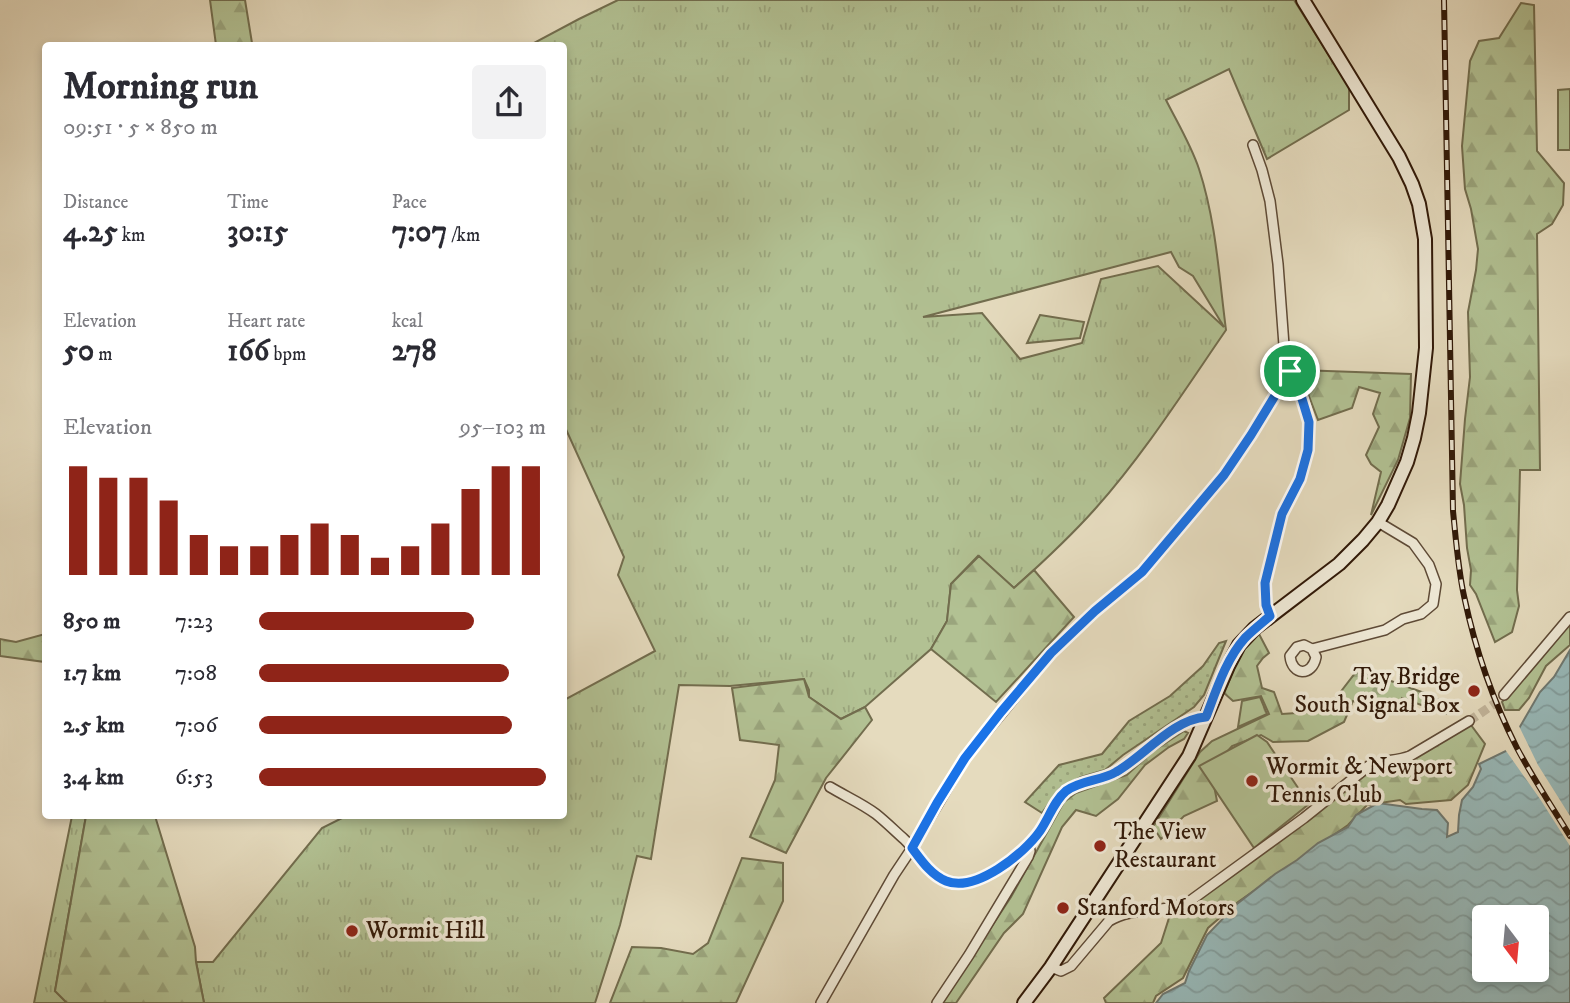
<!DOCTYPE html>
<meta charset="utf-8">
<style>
:root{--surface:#fff;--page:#f2f2f3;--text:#2b2b33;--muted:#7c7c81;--accent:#8f2418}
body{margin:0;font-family:"IM FELL DW Pica",serif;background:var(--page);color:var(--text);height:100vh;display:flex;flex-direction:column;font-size:26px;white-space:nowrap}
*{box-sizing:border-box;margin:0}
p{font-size:23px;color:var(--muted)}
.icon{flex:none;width:38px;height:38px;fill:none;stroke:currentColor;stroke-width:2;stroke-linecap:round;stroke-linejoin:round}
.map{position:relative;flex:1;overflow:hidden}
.side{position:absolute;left:42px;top:42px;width:525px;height:777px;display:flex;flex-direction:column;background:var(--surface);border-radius:7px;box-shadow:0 4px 10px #0003}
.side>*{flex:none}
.needle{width:46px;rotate:164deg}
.tools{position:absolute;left:1472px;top:905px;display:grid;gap:14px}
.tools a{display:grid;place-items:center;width:77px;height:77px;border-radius:7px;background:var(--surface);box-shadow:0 4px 10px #0003;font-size:35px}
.pin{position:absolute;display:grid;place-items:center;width:60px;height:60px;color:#fff;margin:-30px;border:4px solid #fff;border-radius:50%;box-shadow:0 2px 7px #0007}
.round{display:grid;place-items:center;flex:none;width:74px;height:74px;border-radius:7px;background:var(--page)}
.headline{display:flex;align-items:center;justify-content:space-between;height:119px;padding:0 21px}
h1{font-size:38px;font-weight:800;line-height:52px}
.stats{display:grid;grid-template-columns:repeat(3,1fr);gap:10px;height:119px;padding:7px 21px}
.stats div{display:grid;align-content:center}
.stats b{font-size:30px;font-weight:800}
.stats small{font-size:19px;font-weight:400}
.stats p{font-size:19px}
.chart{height:196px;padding:14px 21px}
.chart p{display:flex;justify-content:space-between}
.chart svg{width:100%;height:126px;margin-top:7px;stroke:var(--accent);stroke-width:6}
ul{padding:0 21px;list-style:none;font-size:23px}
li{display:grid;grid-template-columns:112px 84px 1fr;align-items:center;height:52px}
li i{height:18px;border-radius:9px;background:var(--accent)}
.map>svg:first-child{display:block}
.grass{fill:url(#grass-tufts);stroke:#726d4e;stroke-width:2;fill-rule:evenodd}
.forest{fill:url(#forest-firs);stroke:#726d4e;stroke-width:2}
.garden{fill:url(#garden-dots);stroke:#726d4e;stroke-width:2}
.pitch{fill:#b2c193;stroke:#726d4e;stroke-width:2}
.water{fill:url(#water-waves);stroke:#6f7972;stroke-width:2;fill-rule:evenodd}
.pier{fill:#e5dbbe}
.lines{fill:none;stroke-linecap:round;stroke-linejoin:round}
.street-tunnel{stroke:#c1b49a;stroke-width:9;stroke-dasharray:9 4.5;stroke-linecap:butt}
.street-casing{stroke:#5e4a36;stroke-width:12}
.secondary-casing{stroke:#311908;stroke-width:16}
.street{stroke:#eee8d5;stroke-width:9}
.secondary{stroke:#eee8d5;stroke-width:12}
.rail-casing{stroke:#311908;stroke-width:6}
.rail{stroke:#eee8d5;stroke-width:3.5;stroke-dasharray:10;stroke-linecap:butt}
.route-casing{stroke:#fff;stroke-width:14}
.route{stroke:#1a73e8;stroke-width:9}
.poi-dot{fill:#8f2418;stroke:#eee8d5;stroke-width:2.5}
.labels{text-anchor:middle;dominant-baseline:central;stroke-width:7;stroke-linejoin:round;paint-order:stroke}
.poi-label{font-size:24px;fill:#311908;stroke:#eee8d5;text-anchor:start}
</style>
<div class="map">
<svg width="1570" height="1003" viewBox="0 0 1570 1003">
<defs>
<pattern id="grass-tufts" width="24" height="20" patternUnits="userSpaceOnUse" patternTransform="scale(1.75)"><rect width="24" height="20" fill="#b2c193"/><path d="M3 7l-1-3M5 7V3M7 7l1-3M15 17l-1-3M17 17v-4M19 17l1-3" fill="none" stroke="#9aa57d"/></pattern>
<pattern id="forest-firs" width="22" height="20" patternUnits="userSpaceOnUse" patternTransform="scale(1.75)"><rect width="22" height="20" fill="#b2c193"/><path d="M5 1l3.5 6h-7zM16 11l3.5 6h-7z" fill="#9aa57d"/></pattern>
<pattern id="garden-dots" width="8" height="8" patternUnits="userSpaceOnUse" patternTransform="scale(1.75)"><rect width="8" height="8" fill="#b2c193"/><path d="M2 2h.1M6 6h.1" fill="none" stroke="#9aa57d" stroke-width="1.8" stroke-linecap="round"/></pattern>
<pattern id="water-waves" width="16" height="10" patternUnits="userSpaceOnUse" patternTransform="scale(1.75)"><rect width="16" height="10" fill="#98b9b9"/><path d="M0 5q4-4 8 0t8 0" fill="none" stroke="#839e9e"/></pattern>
</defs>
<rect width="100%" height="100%" fill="#e5dbbe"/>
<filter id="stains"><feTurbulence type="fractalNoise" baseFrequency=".00286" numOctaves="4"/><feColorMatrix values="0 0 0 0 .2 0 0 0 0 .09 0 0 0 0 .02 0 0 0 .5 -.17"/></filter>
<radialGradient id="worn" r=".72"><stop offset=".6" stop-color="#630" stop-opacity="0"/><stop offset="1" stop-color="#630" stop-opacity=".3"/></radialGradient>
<path class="grass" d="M 618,0 L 1294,0 L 1349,87 L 1349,110 L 1267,159 L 1229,69 L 1166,100 C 1177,122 1191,145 1199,169 C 1216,221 1219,276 1226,330 C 1184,391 1144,454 1095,509 C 1070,537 1042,563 1014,588 L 978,556 L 951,584 L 947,621 L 931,649 L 865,707 L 841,719 L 809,697 L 809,690 L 804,679 L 730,686 L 679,685 L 651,859 L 637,856 L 620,925 L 595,1003 L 204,1003 L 196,962 L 213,962 L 322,828 L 346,816 L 564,816 L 564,700 L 655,651 L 618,575 L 624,557 L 564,425 L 564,46 L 530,45 L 579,19 ZM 1171,252 L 1179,267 L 1193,276 L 1224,327 L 1158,266 L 1101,279 L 1082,343 L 1020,359 L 982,313 L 923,317 Z
M 1040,315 L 1084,322 L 1080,338 L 1027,343 Z
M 1260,697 L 1267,714 L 1238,727 L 1242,701 Z
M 72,816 L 86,816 L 55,991 L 67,1003 L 34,1003 Z"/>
<path class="forest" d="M 210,0 L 245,0 L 252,43 L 238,45 L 216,45 Z
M 1521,3 L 1534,5 L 1537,151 L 1564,183 L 1563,205 L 1552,224 L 1537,234 L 1540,470 L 1520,470 L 1517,590 L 1519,606 L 1512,632 L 1495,642 L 1476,594 L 1470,585 L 1471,570 L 1467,548 L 1464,505 L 1460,484 L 1465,419 L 1470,377 L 1468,312 L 1476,270 L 1478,249 L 1471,209 L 1465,189 L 1462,146 L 1470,61 L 1479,41 L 1499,38 Z
M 1299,370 L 1411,374 L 1410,418 L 1398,460 L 1371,515 L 1381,472 L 1371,464 L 1366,455 L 1379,427 L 1373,414 L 1380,393 L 1359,387 L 1352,408 L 1318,420 Z
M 979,556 L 1014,588 L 1034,570 L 1074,617 L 996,702 L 931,649 L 947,621 L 951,584 Z
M 1570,622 L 1570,645 L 1546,666 L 1529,698 L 1519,710 L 1505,710 L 1502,702 Z
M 45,634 L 45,662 L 0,656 L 0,639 L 16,642 Z
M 1259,634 L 1269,653 L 1263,658 L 1257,666 L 1262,688 L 1274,692 L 1282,714 L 1312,712 L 1332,703 L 1356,672 L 1391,681 L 1430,695 L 1454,709 L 1446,714 L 1402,698 L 1395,711 L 1353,701 L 1344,722 L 1308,741 L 1273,742 L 1261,735 L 1232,746 L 1211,770 L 1217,801 L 1184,816 L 1161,839 L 1153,827 L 1200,752 L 1212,741 L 1269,714 L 1261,696 L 1233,701 L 1224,693 L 1241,652 Z
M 804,679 L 809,697 L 841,719 L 865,707 L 872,720 L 826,778 L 786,853 L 750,837 L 775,780 L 779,745 L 740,740 L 732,688 Z
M 1471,725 L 1485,744 L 1468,785 L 1451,800 L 1406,804 L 1400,800 L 1367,805 L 1348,825 L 1238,902 L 1208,928 L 1183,978 L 1156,996 L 1153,1003 L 1106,1003 L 1104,998 L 1161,943 L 1169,918 L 1231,877 L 1312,817 L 1367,772 L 1378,766 L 1404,763 Z
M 1184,731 L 1188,733 L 1184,739 L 1169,747 L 1145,765 L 1118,799 L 1096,816 L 1076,810 L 1062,827 L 1023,914 L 1004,933 L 956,1003 L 941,1003 L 1011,897 L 1064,802 L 1076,793 L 1127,775 L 1152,752 Z
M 86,816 L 155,816 L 195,947 L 196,962 L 204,1003 L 67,1003 L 55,991 Z
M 742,858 L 783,863 L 783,901 L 736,1003 L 610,1003 L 632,947 L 661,948 L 693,954 L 708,943 Z"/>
<path class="garden" d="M 1226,641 L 1204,695 L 1194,707 L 1123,755 L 1105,770 L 1081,777 L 1060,788 L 1042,813 L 1025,802 L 1059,765 L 1102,754 L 1129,721 L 1170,696 L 1203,666 L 1219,643 Z"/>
<path class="pitch" d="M 1570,89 L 1570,150 L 1558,150 L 1558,90 Z
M 1257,735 L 1267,742 L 1309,804 L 1254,848 L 1199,766 Z"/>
<path class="water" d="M 1570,650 L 1570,1003 L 1156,1003 L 1163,994 L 1185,983 L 1189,971 L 1207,935 L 1237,904 L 1275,874 L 1297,860 L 1318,843 L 1348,827 L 1356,815 L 1378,803 L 1422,809 L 1437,810 L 1448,823 L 1447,837 L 1458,832 L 1459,815 L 1462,800 L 1473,787 L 1481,769 L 1479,764 L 1506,751 L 1540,692 L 1554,677 ZM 1484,917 L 1536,917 L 1536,970 L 1484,970 Z"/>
<path class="pier" d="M 1518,724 L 1538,765 L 1570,816 L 1570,846 L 1540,799 L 1504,748 Z"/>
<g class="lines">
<path class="street-tunnel" d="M 1469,721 L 1494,704 L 1504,695"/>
<g class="street-casing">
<path id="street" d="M 1253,145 L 1262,170 L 1270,201 L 1278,264 L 1285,359 L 1299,389 L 1309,422 L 1308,450 L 1300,479 L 1282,514 L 1265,583 L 1266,605 L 1270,616
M 1312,649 L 1316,657 C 1312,677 1292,676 1290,656 L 1297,647 L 1304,645 L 1312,649 L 1385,630 L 1403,619 L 1421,614 L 1433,604 L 1436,584 L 1429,565 L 1413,543 L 1378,522
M 1504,695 L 1570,617
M 830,787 C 845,796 863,804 876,814 C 886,822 895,831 904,839 C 918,852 927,873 945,881 C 974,893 1024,854 1039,832 C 1048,819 1054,802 1066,792 C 1080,780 1100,781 1116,772 C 1143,757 1172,719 1206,717
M 1051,967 L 1061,971 L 1071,966 L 1109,921 C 1134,906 1165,914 1190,901 L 1304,818 L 1370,765 C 1383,760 1397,761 1410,756 L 1469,721
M 821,1003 L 894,875 L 912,848 L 965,758 L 1051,653 L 1095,611 L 1142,572 L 1224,475 L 1251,435 L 1290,371
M 937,1003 L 969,955 L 1028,857 L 1030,851 L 1029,845"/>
</g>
<g class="secondary-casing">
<path id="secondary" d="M 1024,1003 L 1051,967 L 1189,756 L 1228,666 L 1239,645 L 1255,628 L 1339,564 L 1363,540 L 1378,522 L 1388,505 L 1407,462 L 1414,438 L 1419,413 L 1426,348 L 1425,239 L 1419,204 L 1412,184 L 1399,157 L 1303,0"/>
</g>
<use href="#street" class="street"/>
<use href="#secondary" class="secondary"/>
<g class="rail-casing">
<path id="rail" d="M 1444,0 L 1453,511 C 1456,540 1458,568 1464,596 C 1475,648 1493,701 1517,748 C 1533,778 1552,807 1570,836"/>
</g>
<use href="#rail" class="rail"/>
</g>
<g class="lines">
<g class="route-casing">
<path id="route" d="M 1290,371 L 1299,389 L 1309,422 L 1308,450 L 1300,479 L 1282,514 L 1265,583 L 1266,605 L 1270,616 C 1262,623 1253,630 1245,638 C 1226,659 1216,691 1206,717 C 1173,719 1143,757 1116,772 C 1101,781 1081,780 1066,791 C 1054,801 1049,818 1040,831 C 1024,854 975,893 946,881 C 931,875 921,860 912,848 L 937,803 L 965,758 L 1001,712 L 1051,653 L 1095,611 L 1142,572 L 1224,475 L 1251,435 Z"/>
</g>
<use href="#route" class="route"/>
</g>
<g class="poi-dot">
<circle cx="1474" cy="691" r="7"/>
<circle cx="1252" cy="781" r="7"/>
<circle cx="1100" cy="846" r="7"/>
<circle cx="1063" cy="908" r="7"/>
<circle cx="352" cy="931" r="7"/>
</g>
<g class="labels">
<g class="poi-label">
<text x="1460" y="677" text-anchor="end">Tay Bridge<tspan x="1460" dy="28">South Signal Box</tspan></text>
<text x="1266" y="767">Wormit &amp; Newport<tspan x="1266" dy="28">Tennis Club</tspan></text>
<text x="1114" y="832">The View<tspan x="1114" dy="28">Restaurant</tspan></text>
<text x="1077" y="908">Stanford Motors</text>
<text x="366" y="931">Wormit Hill</text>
</g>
</g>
<rect width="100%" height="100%" filter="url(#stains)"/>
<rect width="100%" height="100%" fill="url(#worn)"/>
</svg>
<div class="tools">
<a><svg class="needle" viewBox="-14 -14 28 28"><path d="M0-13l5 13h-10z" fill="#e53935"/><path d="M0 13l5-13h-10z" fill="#7c7c81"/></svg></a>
</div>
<div class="pin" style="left:1290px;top:371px;background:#1e9e55"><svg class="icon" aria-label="arrive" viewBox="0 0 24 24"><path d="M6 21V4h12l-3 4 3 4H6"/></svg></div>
<section class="side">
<div class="headline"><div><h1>Morning run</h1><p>09:51 · 5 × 850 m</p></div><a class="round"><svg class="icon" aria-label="share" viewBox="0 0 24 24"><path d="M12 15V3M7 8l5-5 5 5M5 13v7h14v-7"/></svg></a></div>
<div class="stats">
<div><p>Distance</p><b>4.25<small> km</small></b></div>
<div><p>Time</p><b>30:15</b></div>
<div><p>Pace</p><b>7:07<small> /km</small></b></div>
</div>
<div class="stats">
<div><p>Elevation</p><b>50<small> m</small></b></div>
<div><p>Heart rate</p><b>166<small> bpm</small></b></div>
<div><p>kcal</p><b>278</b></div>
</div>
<div class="chart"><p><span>Elevation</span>95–103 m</p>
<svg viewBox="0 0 160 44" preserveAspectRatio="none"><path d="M5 44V6M15 44V10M25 44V10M35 44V18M45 44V30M55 44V34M65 44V34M75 44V30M85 44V26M95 44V30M105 44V38M115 44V34M125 44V26M135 44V14M145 44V6M155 44V6"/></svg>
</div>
<ul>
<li><b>850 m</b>7:23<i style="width:75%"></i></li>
<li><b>1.7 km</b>7:08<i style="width:87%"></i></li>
<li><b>2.5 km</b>7:06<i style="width:88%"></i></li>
<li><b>3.4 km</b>6:53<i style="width:100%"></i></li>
</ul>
</section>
</div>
